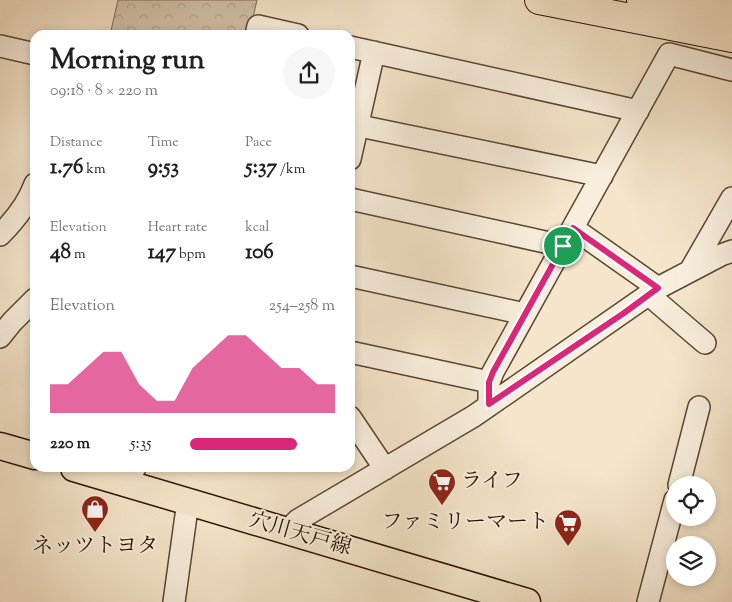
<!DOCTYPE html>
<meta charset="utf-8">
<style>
:root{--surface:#fff;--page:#f6f6f6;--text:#202124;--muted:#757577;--accent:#db2777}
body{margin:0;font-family:"Sorts Mill Goudy","Noto Serif JP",serif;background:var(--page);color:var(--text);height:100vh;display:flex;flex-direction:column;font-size:19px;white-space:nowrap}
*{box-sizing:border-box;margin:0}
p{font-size:16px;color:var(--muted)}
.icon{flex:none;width:28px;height:28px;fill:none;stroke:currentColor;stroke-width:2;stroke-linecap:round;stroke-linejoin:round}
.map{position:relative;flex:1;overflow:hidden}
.details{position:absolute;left:30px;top:30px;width:325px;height:442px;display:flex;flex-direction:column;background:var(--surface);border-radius:15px;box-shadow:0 2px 8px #0003}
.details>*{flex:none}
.tools{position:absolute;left:666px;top:476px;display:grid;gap:10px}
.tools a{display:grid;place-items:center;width:50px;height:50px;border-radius:50%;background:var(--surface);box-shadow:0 2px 8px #0003;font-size:25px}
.pin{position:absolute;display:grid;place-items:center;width:42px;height:42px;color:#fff;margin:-21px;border:2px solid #fff;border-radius:50%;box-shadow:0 1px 5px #0007}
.round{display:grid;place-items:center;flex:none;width:52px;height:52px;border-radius:26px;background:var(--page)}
.headline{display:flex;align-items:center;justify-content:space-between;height:85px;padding:0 20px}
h1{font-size:28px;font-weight:800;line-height:38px}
.metrics{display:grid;grid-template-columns:repeat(3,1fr);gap:8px;height:85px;padding:5px 20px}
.metrics div{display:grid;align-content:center}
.metrics b{font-size:21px;font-weight:800}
.metrics small{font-size:14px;font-weight:400}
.metrics p{font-size:14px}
.chart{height:140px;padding:10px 20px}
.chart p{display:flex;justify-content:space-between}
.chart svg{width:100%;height:90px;margin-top:5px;fill:var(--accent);opacity:.7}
ul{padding:0 20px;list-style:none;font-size:16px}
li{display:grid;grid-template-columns:80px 60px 1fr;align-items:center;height:38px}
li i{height:12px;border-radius:6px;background:var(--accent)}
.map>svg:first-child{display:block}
.park{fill:url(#park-crowns);stroke:#7d6955}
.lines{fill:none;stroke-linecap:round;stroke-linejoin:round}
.minor-casing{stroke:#5b4634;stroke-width:24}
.major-casing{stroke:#281102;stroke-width:29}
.highway-casing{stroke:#281102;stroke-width:30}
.minor{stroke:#f8eedd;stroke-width:21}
.major{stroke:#f5e5ca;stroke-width:26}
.highway{stroke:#f5e5ca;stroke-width:28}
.route-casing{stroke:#fff;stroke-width:10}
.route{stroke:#db2777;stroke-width:6}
.labels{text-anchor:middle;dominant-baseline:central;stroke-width:4;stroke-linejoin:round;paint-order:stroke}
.poi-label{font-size:21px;fill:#281102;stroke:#f8eedd;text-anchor:start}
.street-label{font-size:21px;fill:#281102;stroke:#f8eedd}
</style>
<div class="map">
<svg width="732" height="602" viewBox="0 0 732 602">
<defs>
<pattern id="park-crowns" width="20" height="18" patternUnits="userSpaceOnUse" patternTransform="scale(1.25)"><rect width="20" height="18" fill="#d2c1a8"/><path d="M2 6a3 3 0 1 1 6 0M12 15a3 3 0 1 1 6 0" fill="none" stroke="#b4a58f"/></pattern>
</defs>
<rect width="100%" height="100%" fill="#f5e5ca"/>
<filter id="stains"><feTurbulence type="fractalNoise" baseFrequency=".004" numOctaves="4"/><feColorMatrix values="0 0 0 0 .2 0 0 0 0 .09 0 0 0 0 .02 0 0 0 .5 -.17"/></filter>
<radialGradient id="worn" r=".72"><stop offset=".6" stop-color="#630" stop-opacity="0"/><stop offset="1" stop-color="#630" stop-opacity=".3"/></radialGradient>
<path class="park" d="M 118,0 L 257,0 L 249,35 L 110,35 Z"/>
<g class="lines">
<g class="minor-casing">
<path id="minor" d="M 256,35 L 258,26 L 298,35
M 0,46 L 35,54
M 350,47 L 638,111
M 350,124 L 602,176
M 350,159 L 374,52
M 350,199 L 563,246
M 573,228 L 658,288
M 0,235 C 15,220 28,204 35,184
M 690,271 L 732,198
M 350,276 L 525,314
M 649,295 L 705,343
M 0,337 L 12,322 L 35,299
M 350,352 L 489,382
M 489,404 L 489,382 L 493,372 L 669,54 L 732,70
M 350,417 L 385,469
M 122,482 L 135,468
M 679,485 L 699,407
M 287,531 L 298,520 L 474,416 L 658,288 L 721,255 L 732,251
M 174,602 L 188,501
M 648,602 L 675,500"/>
</g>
<g class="major-casing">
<path id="major" d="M 0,446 L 35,456
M 74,468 L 527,602"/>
</g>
<g class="highway-casing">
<path id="highway" d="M 539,0 L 732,38
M 641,0 L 732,14"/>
</g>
<use href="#minor" class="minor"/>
<use href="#major" class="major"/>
<use href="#highway" class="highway"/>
</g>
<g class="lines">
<g class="route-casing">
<path id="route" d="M 573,228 L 658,288 L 624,313 L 489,404 L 489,382 L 493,372 Z"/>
</g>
<use href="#route" class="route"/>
</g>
<defs>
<g id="supermarket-pin" transform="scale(1.4375)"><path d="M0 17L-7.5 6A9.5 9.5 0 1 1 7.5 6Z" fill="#8f2418" stroke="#f8eedd"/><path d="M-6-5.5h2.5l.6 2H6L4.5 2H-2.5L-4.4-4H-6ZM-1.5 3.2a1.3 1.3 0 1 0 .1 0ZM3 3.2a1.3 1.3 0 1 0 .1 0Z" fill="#fff"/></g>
<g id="shop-pin" transform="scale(1.4375)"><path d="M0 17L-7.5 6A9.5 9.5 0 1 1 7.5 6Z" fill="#8f2418" stroke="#f8eedd"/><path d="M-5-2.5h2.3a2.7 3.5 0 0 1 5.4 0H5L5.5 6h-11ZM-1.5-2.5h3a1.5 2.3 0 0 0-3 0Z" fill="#fff"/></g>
</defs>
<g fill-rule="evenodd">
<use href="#supermarket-pin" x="442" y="482"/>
<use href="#shop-pin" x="95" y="509"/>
<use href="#supermarket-pin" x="568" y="523"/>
</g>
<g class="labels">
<g class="poi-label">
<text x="461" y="482">ライフ</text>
<text x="549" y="523" text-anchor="end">ファミリーマート</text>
<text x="95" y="547" text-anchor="middle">ネッツトヨタ</text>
</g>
<g class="street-label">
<text transform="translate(300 535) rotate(16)">穴川天戸線</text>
</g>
</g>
<rect width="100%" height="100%" filter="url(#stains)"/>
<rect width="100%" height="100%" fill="url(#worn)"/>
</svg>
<div class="tools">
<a><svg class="icon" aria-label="locate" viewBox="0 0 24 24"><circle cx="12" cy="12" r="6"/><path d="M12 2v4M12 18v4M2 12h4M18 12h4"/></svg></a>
<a><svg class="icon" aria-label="layers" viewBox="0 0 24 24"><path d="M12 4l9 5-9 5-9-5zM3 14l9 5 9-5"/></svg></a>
</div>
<div class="pin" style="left:563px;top:246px;background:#1e9e55"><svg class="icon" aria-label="arrive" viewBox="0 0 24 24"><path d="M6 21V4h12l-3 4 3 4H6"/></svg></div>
<section class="details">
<div class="headline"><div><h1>Morning run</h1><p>09:18 · 8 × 220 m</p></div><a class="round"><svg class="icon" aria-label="share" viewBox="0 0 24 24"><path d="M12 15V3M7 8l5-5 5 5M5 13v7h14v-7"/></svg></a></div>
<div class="metrics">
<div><p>Distance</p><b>1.76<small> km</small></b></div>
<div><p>Time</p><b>9:53</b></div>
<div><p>Pace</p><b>5:37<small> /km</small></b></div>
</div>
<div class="metrics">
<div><p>Elevation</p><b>48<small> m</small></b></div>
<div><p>Heart rate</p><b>147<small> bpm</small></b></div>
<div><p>kcal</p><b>106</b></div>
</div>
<div class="chart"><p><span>Elevation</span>254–258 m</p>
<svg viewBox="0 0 160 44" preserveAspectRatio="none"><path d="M0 44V30L10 30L20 22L30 14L40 14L50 30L60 38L70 38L80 22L90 14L100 6L110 6L120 14L130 22L140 22L150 30L160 30V44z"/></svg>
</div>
<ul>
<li><b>220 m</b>5:35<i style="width:74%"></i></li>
</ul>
</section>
</div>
